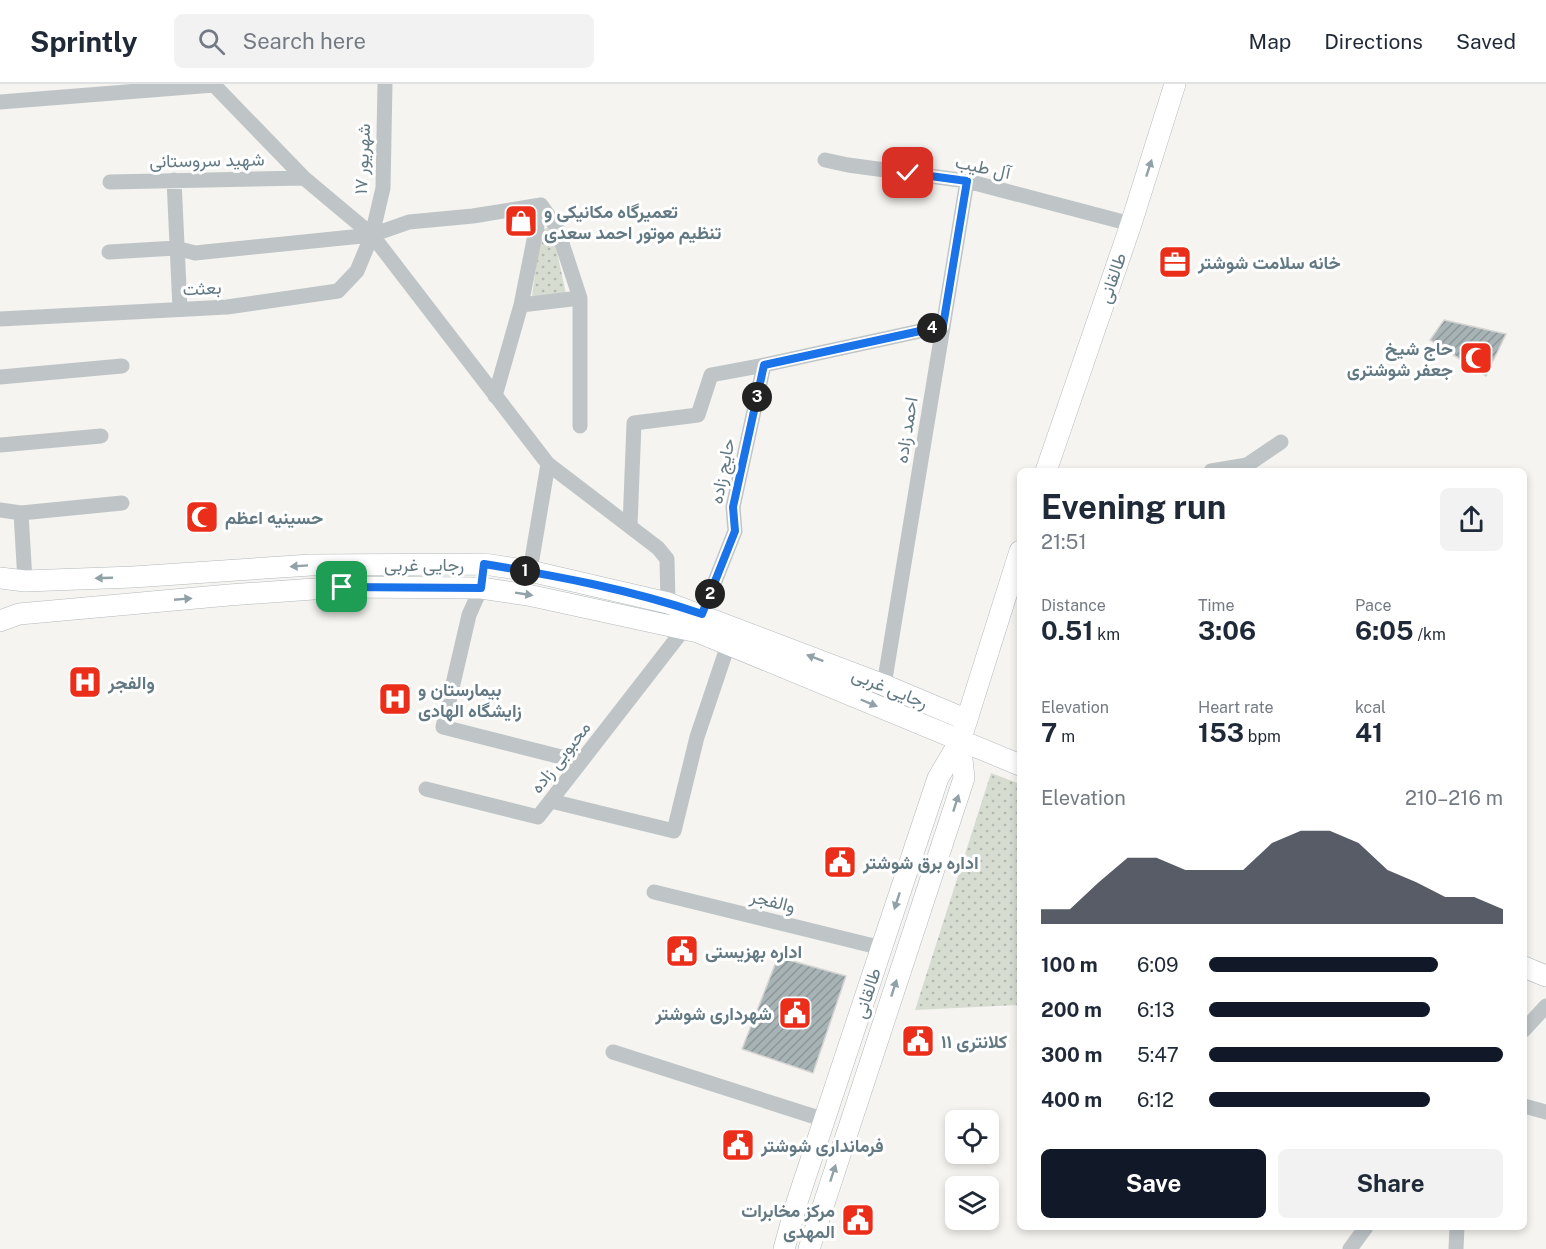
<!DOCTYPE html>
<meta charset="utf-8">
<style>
:root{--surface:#fff;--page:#f2f2f3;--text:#1f2937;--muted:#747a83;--line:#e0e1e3;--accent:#111827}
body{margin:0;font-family:"Public Sans",Vazirmatn,sans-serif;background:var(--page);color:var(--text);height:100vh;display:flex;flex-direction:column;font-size:22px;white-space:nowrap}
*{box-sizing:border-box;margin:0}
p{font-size:20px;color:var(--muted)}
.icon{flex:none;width:33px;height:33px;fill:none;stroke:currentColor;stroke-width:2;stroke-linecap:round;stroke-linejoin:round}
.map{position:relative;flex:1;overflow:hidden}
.panel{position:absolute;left:1017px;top:384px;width:510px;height:762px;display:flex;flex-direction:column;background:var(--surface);border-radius:9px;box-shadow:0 3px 9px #0003}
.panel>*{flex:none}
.buttons{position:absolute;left:945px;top:1026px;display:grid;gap:12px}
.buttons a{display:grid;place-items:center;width:54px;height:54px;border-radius:9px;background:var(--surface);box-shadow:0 3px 9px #0003;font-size:30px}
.pin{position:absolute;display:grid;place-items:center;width:51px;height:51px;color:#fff;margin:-26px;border-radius:12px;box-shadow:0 3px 9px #0006}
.km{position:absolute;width:30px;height:30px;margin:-15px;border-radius:50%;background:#222;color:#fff;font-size:16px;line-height:30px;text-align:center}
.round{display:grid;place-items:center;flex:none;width:63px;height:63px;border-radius:9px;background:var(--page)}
.headline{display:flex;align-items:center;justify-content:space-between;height:102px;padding:0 24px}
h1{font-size:33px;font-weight:700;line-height:45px}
.metrics{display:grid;grid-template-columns:repeat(3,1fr);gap:9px;height:102px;padding:6px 24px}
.metrics div{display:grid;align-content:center}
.metrics b{font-size:26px;font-weight:700}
.metrics small{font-size:16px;font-weight:400}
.metrics p{font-size:16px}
.chart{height:168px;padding:12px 24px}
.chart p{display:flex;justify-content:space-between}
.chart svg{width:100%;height:108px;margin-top:6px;fill:var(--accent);opacity:.7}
.cta{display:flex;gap:12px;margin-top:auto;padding:12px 24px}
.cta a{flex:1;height:69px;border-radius:9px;background:var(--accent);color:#fff;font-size:24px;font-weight:700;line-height:69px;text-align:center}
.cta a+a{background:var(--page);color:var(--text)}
ul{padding:0 24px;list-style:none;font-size:20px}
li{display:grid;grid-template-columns:96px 72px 1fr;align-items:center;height:45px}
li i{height:15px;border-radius:8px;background:var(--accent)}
header{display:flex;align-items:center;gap:36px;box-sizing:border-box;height:84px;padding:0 30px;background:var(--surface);border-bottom:2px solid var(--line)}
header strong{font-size:28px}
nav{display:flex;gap:33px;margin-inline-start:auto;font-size:21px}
.search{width:420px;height:54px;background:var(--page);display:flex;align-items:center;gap:15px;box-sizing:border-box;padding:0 21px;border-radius:9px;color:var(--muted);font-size:22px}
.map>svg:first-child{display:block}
.grass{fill:url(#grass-dots)}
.building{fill:url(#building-hatch);stroke:#d6d5d3;stroke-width:1.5}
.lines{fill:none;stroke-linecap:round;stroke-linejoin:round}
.secondary-casing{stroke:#b2b9bc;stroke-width:22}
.street{stroke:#bfc5c7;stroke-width:15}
.secondary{stroke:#fff;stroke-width:21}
.oneway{fill:#91a1a8}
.route-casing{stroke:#fff;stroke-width:12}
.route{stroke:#1a73e8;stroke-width:8}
.labels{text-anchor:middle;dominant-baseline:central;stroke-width:6;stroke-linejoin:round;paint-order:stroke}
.street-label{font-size:18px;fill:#627983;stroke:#fff}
.poi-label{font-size:18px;font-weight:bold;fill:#627983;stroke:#fff;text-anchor:start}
</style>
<header>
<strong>Sprintly</strong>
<div class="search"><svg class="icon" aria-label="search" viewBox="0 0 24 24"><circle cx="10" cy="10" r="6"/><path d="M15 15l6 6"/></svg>Search here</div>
<nav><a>Map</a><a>Directions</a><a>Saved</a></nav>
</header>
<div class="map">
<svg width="1546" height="1165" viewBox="0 0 1546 1165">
<defs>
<pattern id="grass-dots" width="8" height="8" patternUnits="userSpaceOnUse" patternTransform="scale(1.5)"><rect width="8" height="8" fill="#d7dcd1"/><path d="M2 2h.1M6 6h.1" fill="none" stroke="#b2b7af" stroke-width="1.8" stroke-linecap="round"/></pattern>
<pattern id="building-hatch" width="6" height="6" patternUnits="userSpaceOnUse" patternTransform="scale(1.5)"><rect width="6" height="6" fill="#a8b3b6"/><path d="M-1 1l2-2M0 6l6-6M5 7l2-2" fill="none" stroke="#8c9699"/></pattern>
</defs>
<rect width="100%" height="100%" fill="#f5f4f0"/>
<path class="grass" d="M 548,144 L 554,154 L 566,210 L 532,212 L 541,145 Z
M 991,689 L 1020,700 L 1020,921 L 915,926 Z"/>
<path class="building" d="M 1444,236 L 1506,250 L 1486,292 L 1430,256 Z
M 778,873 L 846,892 L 813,989 L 742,965 Z"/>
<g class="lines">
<g class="secondary-casing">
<path id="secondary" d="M 1046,387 L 1131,140 L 1175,0
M 0,494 L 25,497 L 133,493 L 311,481 L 484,480 L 530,487 L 668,519 L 884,601 L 967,636
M 0,537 L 19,530 L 229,511 L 342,503 L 481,504 L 528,511 L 698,548 L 1020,681
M 963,648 L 1020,467
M 1524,883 L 1546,892
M 784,1165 L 797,1118 L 938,694 L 960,657 L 964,694 L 809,1165"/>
</g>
<path class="street" d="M 213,0 L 304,94 L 372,151 L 548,380 L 658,464 L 667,475 L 668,519
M 0,18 L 214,1
M 825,76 L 848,81 L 967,97 L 1131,140
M 174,96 L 180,225
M 110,98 L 304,94
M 109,168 L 176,164 L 195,169 L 372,151 L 409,138 L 473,132 L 541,121
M 580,214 L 557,144 L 541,121 L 521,221 L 580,214 L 580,342
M 0,235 L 227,223 L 338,207 L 357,187 L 372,151 L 383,104 L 385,0
M 0,293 L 122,282
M 495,312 L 521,221
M 0,361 L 101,352
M 1211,387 L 1247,381 L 1281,358
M 0,426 L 21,429 L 122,419
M 21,429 L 25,497
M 630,442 L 634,339 L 698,331 L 711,291 L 764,281 L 943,242
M 530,487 L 548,380
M 481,504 L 469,531 L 443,643 L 581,678
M 702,530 L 735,447 L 733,423 L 764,281
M 884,601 L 967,97
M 426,705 L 538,733 L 684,545
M 551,717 L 674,747 L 697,653 L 728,561
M 654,808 L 882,864
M 1524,946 L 1546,922
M 613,968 L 825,1036
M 1524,1022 L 1546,1028
M 1350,1165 L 1366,1143
M 1456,1165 L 1457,1143"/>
<use href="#secondary" class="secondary"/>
</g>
<defs><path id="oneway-solid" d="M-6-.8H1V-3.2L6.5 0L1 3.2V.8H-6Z" transform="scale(1.5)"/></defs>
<g class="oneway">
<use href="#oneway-solid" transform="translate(1149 84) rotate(-72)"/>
<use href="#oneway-solid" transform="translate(299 482) rotate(176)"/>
<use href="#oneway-solid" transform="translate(104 494) rotate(178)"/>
<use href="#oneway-solid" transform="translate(524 510) rotate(9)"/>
<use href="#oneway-solid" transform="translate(183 515) rotate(-5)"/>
<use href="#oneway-solid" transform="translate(815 574) rotate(-159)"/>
<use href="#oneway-solid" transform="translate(869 619) rotate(23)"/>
<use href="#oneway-solid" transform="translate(956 719) rotate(-72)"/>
<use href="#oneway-solid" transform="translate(897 817) rotate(108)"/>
<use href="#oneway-solid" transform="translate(894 904) rotate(-72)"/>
<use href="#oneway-solid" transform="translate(833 1089) rotate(-72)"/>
</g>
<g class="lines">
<g class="route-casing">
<path id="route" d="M 342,503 L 481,504 L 484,480 C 558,492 632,506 702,530 L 735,447 L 733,423 L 764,281 L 943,242 L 967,97 L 908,89"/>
</g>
<use href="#route" class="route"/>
</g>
<defs>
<g id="shop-square" transform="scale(1.725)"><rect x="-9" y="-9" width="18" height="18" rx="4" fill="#eb2e1a" stroke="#fff"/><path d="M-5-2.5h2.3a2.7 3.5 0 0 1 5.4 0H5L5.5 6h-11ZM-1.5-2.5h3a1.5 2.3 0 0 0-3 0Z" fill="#fff"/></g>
<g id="office-square" transform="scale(1.725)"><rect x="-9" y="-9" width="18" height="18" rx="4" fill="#eb2e1a" stroke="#fff"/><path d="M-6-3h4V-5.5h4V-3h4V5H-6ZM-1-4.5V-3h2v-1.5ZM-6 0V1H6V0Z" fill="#fff"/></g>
<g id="mosque-square" transform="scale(1.725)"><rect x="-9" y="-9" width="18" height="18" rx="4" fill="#eb2e1a" stroke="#fff"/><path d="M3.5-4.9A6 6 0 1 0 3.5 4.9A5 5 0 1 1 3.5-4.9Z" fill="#fff"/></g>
<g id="hospital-square" transform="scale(1.725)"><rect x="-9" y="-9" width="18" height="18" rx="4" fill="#eb2e1a" stroke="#fff"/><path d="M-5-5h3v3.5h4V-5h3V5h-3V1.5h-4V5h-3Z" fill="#fff"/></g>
<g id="civic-square" transform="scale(1.725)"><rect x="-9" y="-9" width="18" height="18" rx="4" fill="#eb2e1a" stroke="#fff"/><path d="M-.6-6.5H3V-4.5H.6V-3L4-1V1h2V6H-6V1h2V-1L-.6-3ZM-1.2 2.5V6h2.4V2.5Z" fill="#fff"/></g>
</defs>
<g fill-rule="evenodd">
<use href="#shop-square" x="521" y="137"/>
<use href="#office-square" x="1175" y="178"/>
<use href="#mosque-square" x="1476" y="274"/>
<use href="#mosque-square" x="202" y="433"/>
<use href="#hospital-square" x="85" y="598"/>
<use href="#hospital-square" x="395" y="615"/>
<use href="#civic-square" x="840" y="778"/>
<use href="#civic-square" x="682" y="867"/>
<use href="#civic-square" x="795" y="929"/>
<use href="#civic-square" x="918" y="957"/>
<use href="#civic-square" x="738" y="1061"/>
<use href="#civic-square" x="858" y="1136"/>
</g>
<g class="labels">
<g class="street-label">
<text transform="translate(362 75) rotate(-87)">۱۷ شهریور</text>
<text transform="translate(207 76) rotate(-1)">شهید سروستانی</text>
<text transform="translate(983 83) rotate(12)">آل طیب</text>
<text transform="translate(1112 194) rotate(-71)">طالقانی</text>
<text transform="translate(202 204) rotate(-3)">بعثت</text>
<text transform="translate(906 346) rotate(-81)">احمد زاده</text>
<text transform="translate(722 387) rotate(-79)">حایج زاده</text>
<text x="424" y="480">رجایی غربی</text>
<text transform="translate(890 604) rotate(22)">رجایی غربی</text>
<text transform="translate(560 673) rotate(-52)">محبوبی زاده</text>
<text transform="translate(773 817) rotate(14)">والفجر</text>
<text transform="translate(867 909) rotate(-72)">طالقانی</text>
</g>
<g class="poi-label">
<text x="544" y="127">تعمیرگاه مکانیکی و<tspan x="544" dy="21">تنظیم موتور احمد سعدی</tspan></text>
<text x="1198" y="178">خانه سلامت شوشتر</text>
<text x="1453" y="264" text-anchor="end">حاج شیخ<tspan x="1453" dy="21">جعفر شوشتری</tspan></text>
<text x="225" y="433">حسینیه اعظم</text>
<text x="108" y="598">والفجر</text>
<text x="418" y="605">بیمارستان و<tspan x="418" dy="21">زایشگاه الهادی</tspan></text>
<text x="863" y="778">اداره برق شوشتر</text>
<text x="705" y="867">اداره بهزیستی</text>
<text x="772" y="929" text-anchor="end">شهرداری شوشتر</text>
<text x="941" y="957">کلانتری ۱۱</text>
<text x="761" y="1061">فرمانداری شوشتر</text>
<text x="835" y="1126" text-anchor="end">مرکز مخابرات<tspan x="835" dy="21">المهدی</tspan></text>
</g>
</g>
</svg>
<div class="buttons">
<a><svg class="icon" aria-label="locate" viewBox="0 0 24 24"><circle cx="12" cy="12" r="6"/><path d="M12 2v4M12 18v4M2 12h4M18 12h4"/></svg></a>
<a><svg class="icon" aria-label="layers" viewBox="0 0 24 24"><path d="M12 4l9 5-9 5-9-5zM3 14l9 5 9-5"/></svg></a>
</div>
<div class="pin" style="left:342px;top:503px;background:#1e9e55"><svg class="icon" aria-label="arrive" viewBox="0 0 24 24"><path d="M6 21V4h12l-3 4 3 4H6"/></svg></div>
<div class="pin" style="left:908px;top:89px;background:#d93025"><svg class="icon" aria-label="check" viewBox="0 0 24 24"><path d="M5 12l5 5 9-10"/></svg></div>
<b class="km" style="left:525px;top:487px">1</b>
<b class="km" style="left:710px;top:510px">2</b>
<b class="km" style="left:757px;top:313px">3</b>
<b class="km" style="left:932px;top:244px">4</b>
<section class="panel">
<div class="headline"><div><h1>Evening run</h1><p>21:51</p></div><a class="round"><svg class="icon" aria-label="share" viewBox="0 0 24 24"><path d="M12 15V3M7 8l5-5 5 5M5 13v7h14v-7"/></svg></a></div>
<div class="metrics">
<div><p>Distance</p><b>0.51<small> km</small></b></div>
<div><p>Time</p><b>3:06</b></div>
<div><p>Pace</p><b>6:05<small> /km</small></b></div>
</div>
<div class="metrics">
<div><p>Elevation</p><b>7<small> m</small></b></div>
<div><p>Heart rate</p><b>153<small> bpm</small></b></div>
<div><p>kcal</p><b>41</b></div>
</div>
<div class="chart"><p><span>Elevation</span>210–216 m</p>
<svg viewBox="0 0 160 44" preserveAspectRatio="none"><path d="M0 44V38L10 38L20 27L30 17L40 17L50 22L60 22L70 22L80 11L90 6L100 6L110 11L120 22L130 27L140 33L150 33L160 38V44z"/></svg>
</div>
<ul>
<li><b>100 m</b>6:09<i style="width:78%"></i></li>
<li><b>200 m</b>6:13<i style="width:75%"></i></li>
<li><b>300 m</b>5:47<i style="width:100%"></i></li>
<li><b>400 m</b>6:12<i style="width:75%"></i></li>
</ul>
<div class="cta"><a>Save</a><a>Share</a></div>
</section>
</div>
